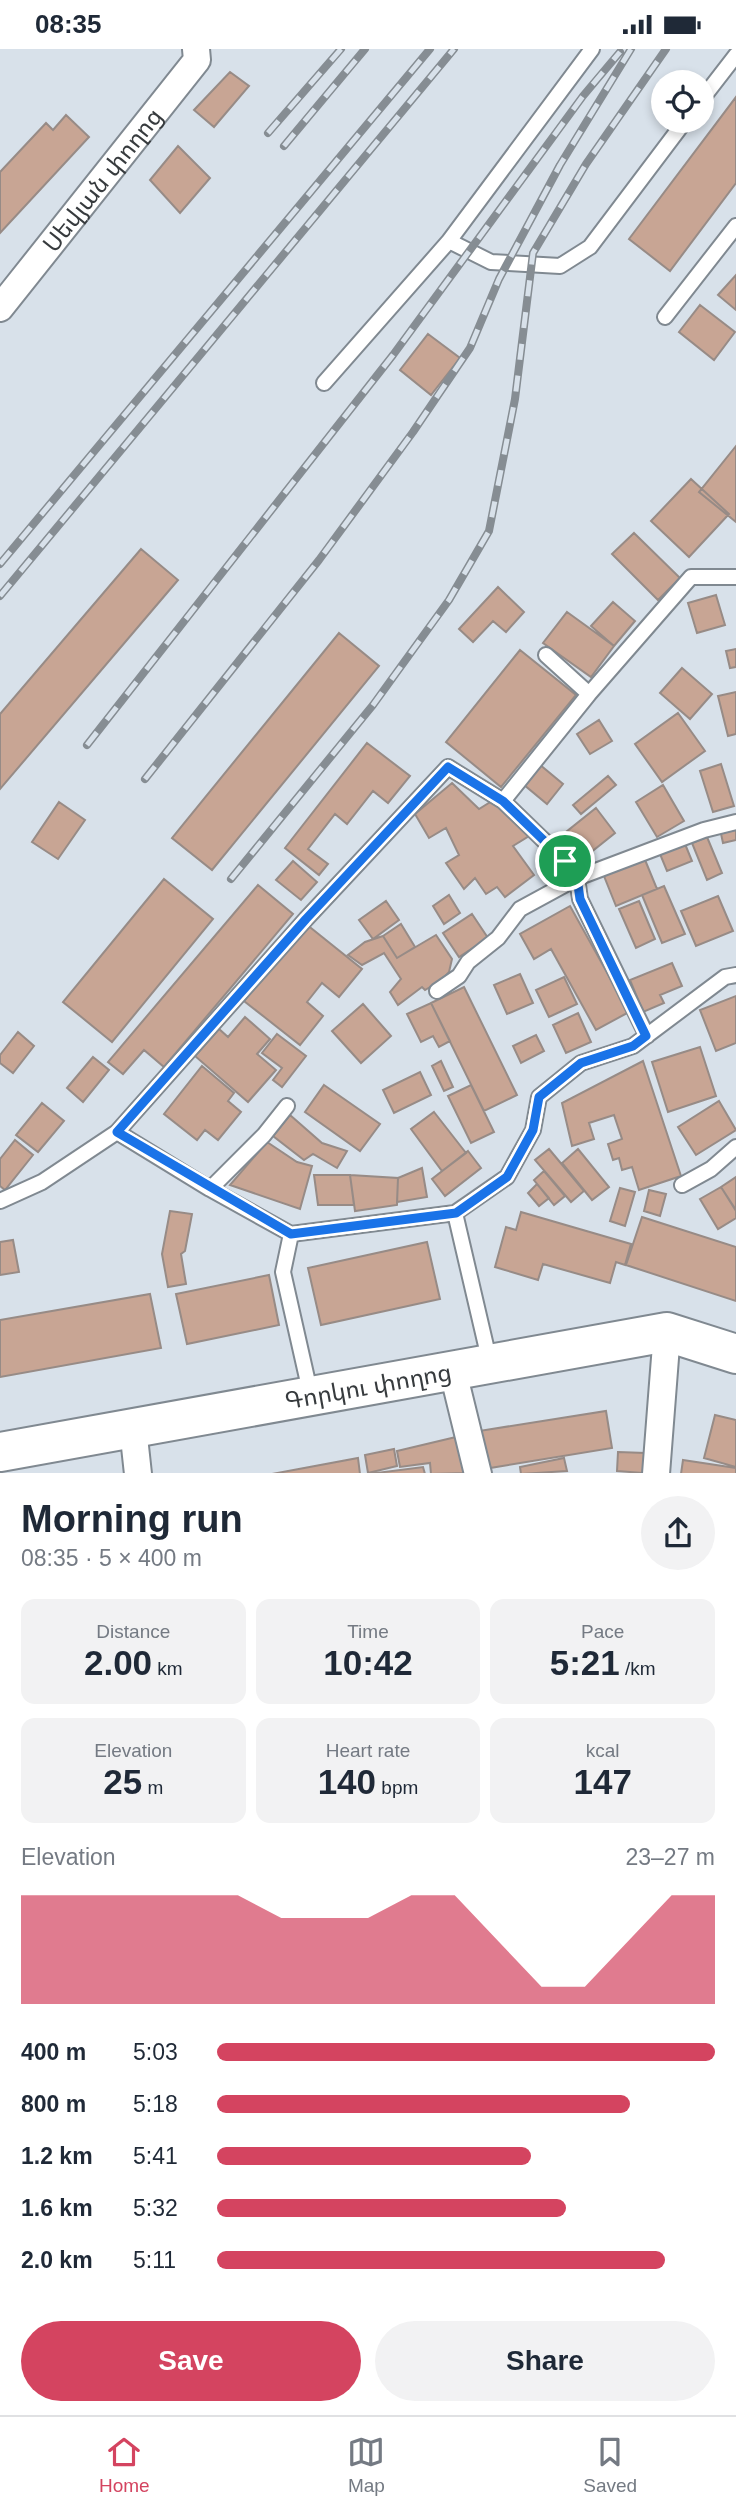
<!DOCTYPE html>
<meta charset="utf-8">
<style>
:root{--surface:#fff;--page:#f2f2f3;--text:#1f2937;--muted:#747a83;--line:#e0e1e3;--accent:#d44460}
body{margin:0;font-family:Helvetica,"Noto Sans Armenian",sans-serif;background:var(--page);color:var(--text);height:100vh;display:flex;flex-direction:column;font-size:26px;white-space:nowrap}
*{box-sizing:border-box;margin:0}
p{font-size:23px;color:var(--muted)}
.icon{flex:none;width:38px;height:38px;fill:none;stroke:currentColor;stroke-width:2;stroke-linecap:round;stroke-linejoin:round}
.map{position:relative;height:1424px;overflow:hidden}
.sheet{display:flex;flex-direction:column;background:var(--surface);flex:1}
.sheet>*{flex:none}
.buttons{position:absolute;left:651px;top:21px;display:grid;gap:14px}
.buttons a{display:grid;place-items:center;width:63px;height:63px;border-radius:50%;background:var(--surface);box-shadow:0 4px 10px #0003;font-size:35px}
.pin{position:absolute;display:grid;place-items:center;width:60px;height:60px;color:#fff;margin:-30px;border:4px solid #fff;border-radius:50%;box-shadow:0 2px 7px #0007}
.round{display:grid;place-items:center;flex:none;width:74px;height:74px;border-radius:37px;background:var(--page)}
.headline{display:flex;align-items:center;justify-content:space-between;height:119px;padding:0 21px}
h1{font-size:38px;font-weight:700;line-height:52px}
.stats{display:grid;grid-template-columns:repeat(3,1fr);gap:10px;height:119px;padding:7px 21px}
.stats div{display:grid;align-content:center;border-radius:14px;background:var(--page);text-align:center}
.stats b{font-size:35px;font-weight:700}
.stats small{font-size:19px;font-weight:400}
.stats p{font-size:19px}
.chart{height:196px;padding:14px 21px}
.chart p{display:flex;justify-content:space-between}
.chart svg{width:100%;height:126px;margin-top:7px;fill:var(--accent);opacity:.7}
.primary-button{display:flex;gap:14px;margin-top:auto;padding:14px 21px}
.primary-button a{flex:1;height:80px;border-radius:42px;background:var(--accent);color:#fff;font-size:28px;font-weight:700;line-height:80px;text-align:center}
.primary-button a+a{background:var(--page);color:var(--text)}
ul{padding:0 21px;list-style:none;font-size:23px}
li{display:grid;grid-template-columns:112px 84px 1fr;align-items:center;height:52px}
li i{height:18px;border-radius:9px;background:var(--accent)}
.status{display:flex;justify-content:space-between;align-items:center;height:49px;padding:0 35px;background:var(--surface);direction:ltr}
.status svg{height:19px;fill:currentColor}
.dock{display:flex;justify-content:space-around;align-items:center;height:98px;border-top:2px solid var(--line);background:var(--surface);font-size:19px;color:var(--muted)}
.dock a{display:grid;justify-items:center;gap:4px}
.dock .current{color:var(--accent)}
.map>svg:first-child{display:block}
.building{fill:#c8a594;stroke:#978b86;stroke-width:2}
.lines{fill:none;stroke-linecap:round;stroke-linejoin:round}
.lane-casing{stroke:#808991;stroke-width:18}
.street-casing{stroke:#808991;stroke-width:30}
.secondary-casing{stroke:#808991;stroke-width:42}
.lane{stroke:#fff;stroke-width:14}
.street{stroke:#fff;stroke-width:26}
.secondary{stroke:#fff;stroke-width:38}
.rail-casing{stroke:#868d93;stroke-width:8}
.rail{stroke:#d8e1ea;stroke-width:5;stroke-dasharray:16;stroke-linecap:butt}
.route-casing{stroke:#fff;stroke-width:14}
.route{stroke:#1a73e8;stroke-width:9}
.labels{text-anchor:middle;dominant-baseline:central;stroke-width:6;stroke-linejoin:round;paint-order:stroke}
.street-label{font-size:24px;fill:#373b3e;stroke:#d8e1ea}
</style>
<div class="status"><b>08:35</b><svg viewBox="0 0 49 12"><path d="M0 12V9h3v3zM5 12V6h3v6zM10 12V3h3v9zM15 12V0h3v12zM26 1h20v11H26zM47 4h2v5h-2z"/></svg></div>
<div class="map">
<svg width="736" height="1425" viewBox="0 0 736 1425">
<rect width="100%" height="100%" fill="#d8e1ea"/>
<path class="building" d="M 230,23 L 249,37 L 214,78 L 194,61 Z
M 736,48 L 736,134 L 670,222 L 629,190 Z
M 66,66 L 89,88 L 0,184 L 0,123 L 46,74 L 53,81 Z
M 178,97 L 210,129 L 180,164 L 150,131 Z
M 736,226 L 736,261 L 718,246 Z
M 700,256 L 735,283 L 714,311 L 679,283 Z
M 428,285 L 460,309 L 431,346 L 400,321 Z
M 736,397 L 736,473 L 699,443 Z
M 691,430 L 729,465 L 689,508 L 651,472 Z
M 634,484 L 680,529 L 658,551 L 612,505 Z
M 141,500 L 178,531 L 0,740 L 0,665 Z
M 498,538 L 524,563 L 506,583 L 493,572 L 473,593 L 459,580 Z
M 716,546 L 725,576 L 697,584 L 688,554 Z
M 613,553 L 635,572 L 614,597 L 591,577 Z
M 567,563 L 614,597 L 591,628 L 543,594 Z
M 339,584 L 379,617 L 212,821 L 172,789 Z
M 736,600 L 736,618 L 730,619 L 726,602 Z
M 520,601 L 576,646 L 501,738 L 446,693 Z
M 682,619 L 712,645 L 690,670 L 660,644 Z
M 736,643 L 736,685 L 728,687 L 718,647 Z
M 678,664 L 705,702 L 662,733 L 635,695 Z
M 599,671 L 612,692 L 590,705 L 577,685 Z
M 367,694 L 410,727 L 388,754 L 373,742 L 347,775 L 335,765 L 308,800 L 328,815 L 319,826 L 285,799 Z
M 539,715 L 563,735 L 547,755 L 523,735 Z
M 721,715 L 734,757 L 713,763 L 700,722 Z
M 608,727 L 616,736 L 581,765 L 573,756 Z
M 452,734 L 479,760 L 492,752 L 529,787 L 513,797 L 534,826 L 505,848 L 497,838 L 486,845 L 475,829 L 464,840 L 446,814 L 459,806 L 446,779 L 429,789 L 415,765 Z
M 663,736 L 684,772 L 657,788 L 636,753 Z
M 59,753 L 85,771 L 58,810 L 32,793 Z
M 596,759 L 615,784 L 580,812 L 561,787 Z
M 736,777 L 736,791 L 723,794 L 720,780 Z
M 707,788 L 722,824 L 707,831 L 692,794 Z
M 685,795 L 692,812 L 667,822 L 660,805 Z
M 643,806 L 657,840 L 616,857 L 602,822 Z
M 293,812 L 317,833 L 301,851 L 276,831 Z
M 164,830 L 213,870 L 112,993 L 63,953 Z
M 258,836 L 293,865 L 164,1018 L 144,1001 L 123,1025 L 108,1013 Z
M 664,837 L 685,885 L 662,894 L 642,846 Z
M 449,846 L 460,864 L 444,875 L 433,857 Z
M 718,847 L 733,882 L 696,897 L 681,862 Z
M 386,852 L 399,871 L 373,890 L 359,871 Z
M 639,852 L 655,890 L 636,899 L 619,860 Z
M 570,857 L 629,963 L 596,981 L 551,900 L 534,910 L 520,885 Z
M 472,865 L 488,889 L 459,908 L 443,884 Z
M 306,875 L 362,920 L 339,948 L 322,934 L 307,953 L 323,967 L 300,996 L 244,952 Z
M 401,875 L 415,898 L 397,909 L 383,887 Z
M 436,886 L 452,910 L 449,923 L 442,931 L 425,941 L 422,938 L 398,956 L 390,943 L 401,930 L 384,904 L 362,916 L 348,906 L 365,893 L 383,887 L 397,909 Z
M 672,914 L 682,937 L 660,946 L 664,954 L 643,963 L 630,931 Z
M 520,925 L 533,954 L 507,965 L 494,936 Z
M 564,928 L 577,955 L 549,968 L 536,941 Z
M 464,938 L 517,1046 L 484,1062 L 431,954 Z
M 736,947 L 736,994 L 716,1002 L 700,961 Z
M 431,954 L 450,992 L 439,998 L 433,987 L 421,993 L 407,965 Z
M 363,955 L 391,987 L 361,1014 L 332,982 Z
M 578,964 L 591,993 L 566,1004 L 553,976 Z
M 245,968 L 270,990 L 257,1005 L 276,1021 L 248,1053 L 195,1007 L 219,980 L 228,988 Z
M 18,983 L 34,997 L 13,1024 L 0,1014 L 0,1006 Z
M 277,985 L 306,1007 L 282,1038 L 273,1031 L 282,1019 L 262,1004 Z
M 536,986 L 544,1002 L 521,1014 L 513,997 Z
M 700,998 L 716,1047 L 668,1063 L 652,1013 Z
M 93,1008 L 109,1021 L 83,1053 L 67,1039 Z
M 441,1012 L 453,1038 L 444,1042 L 432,1017 Z
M 643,1012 L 681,1127 L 639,1141 L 632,1118 L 622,1121 L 619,1109 L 613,1111 L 608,1095 L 622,1090 L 614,1066 L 589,1074 L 594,1090 L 572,1097 L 562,1054 Z
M 202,1017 L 234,1044 L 228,1052 L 241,1063 L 218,1091 L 205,1081 L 197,1091 L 164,1065 Z
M 420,1023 L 431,1046 L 394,1064 L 383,1041 Z
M 324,1036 L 380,1075 L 360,1102 L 305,1063 Z
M 471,1036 L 494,1083 L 471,1094 L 448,1047 Z
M 719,1052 L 736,1081 L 696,1106 L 678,1078 Z
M 42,1054 L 64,1072 L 38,1103 L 16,1086 Z
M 434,1063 L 466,1104 L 442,1122 L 411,1080 Z
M 290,1066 L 322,1094 L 347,1102 L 337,1119 L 313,1105 L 304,1111 L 273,1087 Z
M 15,1091 L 33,1106 L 5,1141 L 0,1137 L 0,1110 Z
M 267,1093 L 297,1113 L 312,1117 L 300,1160 L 230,1136 Z
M 549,1100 L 584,1142 L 571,1153 L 535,1111 Z
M 578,1100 L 609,1138 L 592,1151 L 562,1114 Z
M 468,1102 L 481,1119 L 445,1147 L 432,1130 Z
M 422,1119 L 427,1148 L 397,1153 L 398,1129 Z
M 544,1122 L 565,1147 L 554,1156 L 534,1131 Z
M 314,1126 L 350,1126 L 354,1156 L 318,1156 Z
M 350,1126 L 398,1129 L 397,1156 L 355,1162 Z
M 736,1128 L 736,1161 L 721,1138 Z
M 537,1135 L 549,1149 L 539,1157 L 528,1144 Z
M 721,1138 L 736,1162 L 736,1169 L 718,1180 L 700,1150 Z
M 620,1139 L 635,1143 L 625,1177 L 610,1172 Z
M 649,1141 L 666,1145 L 660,1167 L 644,1162 Z
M 170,1162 L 192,1165 L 185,1202 L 181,1205 L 186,1235 L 168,1238 L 162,1205 Z
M 521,1163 L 631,1195 L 625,1216 L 616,1213 L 610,1234 L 543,1215 L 538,1231 L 495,1218 L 506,1178 L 516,1181 Z
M 642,1168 L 736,1198 L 736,1252 L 626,1216 Z
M 13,1191 L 19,1223 L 0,1226 L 0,1193 Z
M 427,1193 L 440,1250 L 321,1276 L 308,1219 Z
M 269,1226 L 279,1276 L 187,1295 L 176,1245 Z
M 150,1245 L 161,1299 L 0,1328 L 0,1271 Z
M 606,1362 L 612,1399 L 484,1420 L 479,1382 Z
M 715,1366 L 736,1371 L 736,1418 L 704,1409 Z
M 456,1388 L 465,1424 L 431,1425 L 430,1414 L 400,1418 L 397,1402 Z
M 394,1400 L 397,1417 L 368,1424 L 365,1406 Z
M 618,1403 L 645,1404 L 643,1424 L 617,1422 Z
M 358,1409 L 360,1425 L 272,1425 Z
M 564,1409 L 567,1422 L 521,1425 L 520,1418 Z
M 683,1411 L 736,1419 L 736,1425 L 681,1425 Z
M 423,1418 L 425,1425 L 369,1425 Z"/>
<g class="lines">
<g class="lane-casing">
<path id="lane" d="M 702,50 L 736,6
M 449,192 L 592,0
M 665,268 L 736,177
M 324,334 L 449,192 L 491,213 L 560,217 L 590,198 L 685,72
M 546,606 L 589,645
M 503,752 L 589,645 L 691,528 L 736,528
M 437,942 L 459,927 L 468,913 L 498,889 L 520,860 L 577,829 L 704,781 L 736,773
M 117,1083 L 306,870 L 448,718 L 503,752 L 565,812 L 577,829 L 580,850 L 647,987
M 682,1136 L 711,1120 L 736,1098
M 210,1140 L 264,1086 L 287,1057
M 0,1152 L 42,1133 L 117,1083 L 210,1140 L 291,1185 L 455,1164
M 291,1185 L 283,1223 L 311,1347
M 490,1314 L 455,1164 L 507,1128 L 533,1081 L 539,1048 L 581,1014 L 633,997 L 725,928 L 736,926"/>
</g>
<g class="street-casing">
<g id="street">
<path id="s1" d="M 0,259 L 197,11 L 196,0"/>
<path d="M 453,1323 L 478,1425"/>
<path d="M 133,1379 L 138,1425"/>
<path d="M 656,1425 L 667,1283"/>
</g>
</g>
<g class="secondary-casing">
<g id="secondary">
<path id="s2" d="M 0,1403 L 667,1283 L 736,1305"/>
</g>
</g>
<use href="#lane" class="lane"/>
<use href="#street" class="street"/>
<use href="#secondary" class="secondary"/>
<g class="rail-casing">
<path id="rail" d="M 268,84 L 341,0
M 284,97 L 365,0
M 0,515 L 430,0
M 0,547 L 454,0
M 87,696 L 393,306 L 583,47 L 620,3
M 145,730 L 319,511 L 413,383 L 470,299 L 499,230 L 560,116 L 631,0
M 231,830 L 373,656 L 449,551 L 489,482 L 515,350 L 533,204 L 586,115 L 666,0"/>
</g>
<use href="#rail" class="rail"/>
</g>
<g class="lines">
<g class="route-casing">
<path id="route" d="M 448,718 L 503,752 L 565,812 L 577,829 L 580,850 L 646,987 L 633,997 L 581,1014 L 539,1048 L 533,1081 L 507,1128 L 456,1164 L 291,1185 L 117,1083 L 306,870 Z"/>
</g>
<use href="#route" class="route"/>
</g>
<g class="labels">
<g class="street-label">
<text stroke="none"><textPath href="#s1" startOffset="164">Սեվյան փողոց</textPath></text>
<text stroke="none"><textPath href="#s2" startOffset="374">Գորկու փողոց</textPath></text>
</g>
</g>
</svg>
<div class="buttons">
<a><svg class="icon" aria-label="locate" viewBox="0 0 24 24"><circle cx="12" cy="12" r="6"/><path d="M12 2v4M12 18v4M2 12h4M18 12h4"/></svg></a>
</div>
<div class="pin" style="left:565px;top:812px;background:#1e9e55"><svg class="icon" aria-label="arrive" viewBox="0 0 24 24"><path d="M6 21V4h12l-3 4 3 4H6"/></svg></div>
</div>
<section class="sheet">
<div class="headline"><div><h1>Morning run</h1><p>08:35 · 5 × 400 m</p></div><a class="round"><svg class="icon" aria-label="share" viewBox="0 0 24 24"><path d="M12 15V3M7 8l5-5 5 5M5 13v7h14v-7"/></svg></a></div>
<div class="stats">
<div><p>Distance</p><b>2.00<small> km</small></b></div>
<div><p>Time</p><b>10:42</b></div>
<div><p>Pace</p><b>5:21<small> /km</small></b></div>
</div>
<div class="stats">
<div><p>Elevation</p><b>25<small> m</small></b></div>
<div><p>Heart rate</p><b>140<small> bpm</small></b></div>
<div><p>kcal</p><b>147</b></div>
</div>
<div class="chart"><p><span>Elevation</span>23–27 m</p>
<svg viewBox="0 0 160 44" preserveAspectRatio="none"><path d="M0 44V6L10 6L20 6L30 6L40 6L50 6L60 14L70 14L80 14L90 6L100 6L110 22L120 38L130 38L140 22L150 6L160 6V44z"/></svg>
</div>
<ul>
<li><b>400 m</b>5:03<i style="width:100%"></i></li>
<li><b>800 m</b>5:18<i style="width:83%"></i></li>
<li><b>1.2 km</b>5:41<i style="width:63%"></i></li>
<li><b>1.6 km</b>5:32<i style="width:70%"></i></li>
<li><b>2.0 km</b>5:11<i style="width:90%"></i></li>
</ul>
<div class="primary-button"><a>Save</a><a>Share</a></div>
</section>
<nav class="dock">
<a class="current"><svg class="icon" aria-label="home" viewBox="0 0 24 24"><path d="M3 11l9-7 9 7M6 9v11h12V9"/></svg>Home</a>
<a><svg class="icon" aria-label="map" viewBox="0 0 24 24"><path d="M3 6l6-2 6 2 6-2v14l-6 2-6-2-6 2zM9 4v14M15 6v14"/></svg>Map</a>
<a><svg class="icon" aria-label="saved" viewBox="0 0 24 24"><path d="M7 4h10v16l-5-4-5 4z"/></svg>Saved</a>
</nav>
